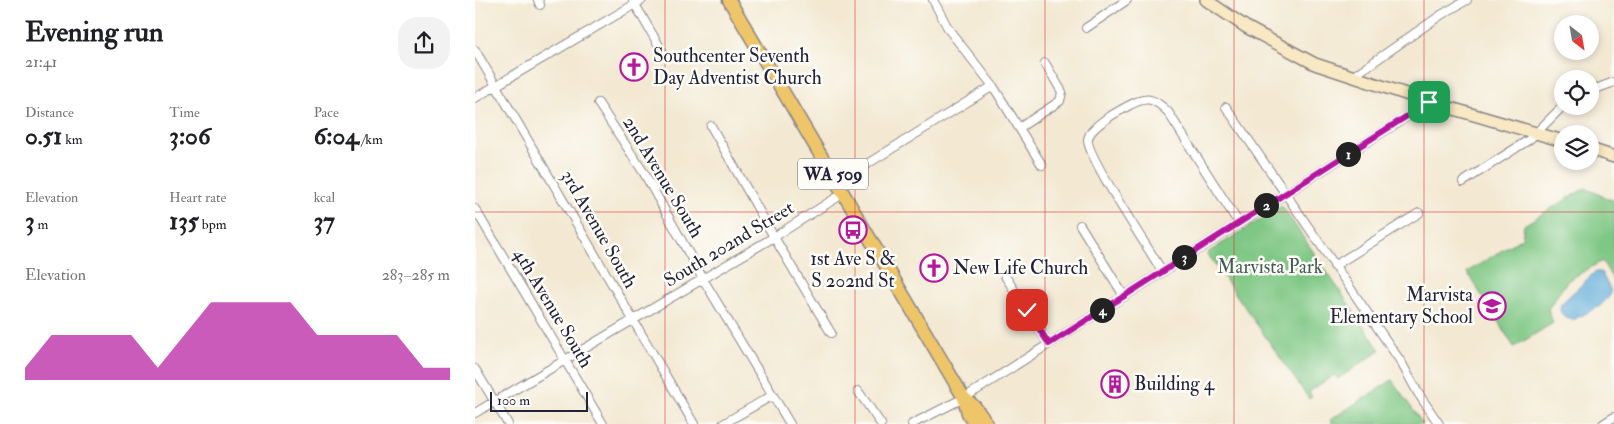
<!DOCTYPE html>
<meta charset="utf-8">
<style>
:root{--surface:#fff;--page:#f2f2f2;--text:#202124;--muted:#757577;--accent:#b5179e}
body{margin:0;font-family:"IM FELL Double Pica",serif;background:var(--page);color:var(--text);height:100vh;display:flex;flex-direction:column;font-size:19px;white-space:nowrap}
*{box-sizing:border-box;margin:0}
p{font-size:16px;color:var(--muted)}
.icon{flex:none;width:28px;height:28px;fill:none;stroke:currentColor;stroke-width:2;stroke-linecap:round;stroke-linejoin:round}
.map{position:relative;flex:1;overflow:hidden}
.panel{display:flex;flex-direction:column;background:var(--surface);width:475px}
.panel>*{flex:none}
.needle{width:32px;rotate:149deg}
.buttons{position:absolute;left:1079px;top:15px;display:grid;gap:10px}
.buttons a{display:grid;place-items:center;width:45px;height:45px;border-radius:50%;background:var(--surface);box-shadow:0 2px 8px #0003;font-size:25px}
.scale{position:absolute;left:15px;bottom:12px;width:98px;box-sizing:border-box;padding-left:5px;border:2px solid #22223b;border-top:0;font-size:14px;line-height:18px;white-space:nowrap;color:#22223b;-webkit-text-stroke:4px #fdfcf7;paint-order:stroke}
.pin{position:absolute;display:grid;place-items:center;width:42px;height:42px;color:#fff;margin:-21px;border-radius:10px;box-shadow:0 2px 8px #0006}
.km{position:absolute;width:25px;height:25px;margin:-12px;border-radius:50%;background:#222;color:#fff;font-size:14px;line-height:25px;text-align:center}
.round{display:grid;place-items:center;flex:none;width:52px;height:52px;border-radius:20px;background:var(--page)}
.summary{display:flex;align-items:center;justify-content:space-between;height:85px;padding:0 25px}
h1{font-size:28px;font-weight:700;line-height:38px}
.metrics{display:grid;grid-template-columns:repeat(3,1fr);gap:8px;height:85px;padding:5px 25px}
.metrics div{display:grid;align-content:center}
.metrics b{font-size:25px;font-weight:700}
.metrics small{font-size:14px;font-weight:400}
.metrics p{font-size:14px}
.chart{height:140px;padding:10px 25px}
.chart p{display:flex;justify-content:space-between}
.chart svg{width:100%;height:90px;margin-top:5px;fill:var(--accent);opacity:.7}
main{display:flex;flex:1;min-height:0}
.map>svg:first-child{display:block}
.green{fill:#7fc784;stroke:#507460}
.water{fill:#62adda;stroke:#42688a}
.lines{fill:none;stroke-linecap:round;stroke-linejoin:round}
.street-casing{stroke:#8a8586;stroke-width:10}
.secondary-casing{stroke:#8a8586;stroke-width:14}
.primary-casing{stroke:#8a8586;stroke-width:15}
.street{stroke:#fff;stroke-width:8}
.secondary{stroke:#f8e8c3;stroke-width:11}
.primary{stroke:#eec569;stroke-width:12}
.route-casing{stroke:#fff;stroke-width:10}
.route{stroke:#b5179e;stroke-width:6}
.grid{fill:none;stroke:#d62828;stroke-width:1;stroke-opacity:0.55}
.labels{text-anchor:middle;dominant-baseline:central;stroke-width:5;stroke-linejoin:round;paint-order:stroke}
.shield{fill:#fdfcf7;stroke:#646373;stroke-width:1}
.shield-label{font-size:18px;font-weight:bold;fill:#22223b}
.poi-label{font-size:19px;fill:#22223b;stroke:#fdfcf7;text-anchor:start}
.street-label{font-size:19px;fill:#22223b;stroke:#fdfcf7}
.park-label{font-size:19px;fill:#435c55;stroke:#fdfcf7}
</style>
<main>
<section class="panel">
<div class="summary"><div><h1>Evening run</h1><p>21:41</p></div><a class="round"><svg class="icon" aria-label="share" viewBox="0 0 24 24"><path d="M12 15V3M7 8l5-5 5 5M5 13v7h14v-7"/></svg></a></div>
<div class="metrics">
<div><p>Distance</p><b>0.51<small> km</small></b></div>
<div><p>Time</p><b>3:06</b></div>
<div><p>Pace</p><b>6:04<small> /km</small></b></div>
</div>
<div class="metrics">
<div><p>Elevation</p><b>3<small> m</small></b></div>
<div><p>Heart rate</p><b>135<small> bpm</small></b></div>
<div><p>kcal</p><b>37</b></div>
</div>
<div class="chart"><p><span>Elevation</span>283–285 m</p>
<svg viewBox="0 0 160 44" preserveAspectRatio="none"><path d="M0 44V38L10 22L20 22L30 22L40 22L50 38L60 22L70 6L80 6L90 6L100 6L110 22L120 22L130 22L140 22L150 38L160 38V44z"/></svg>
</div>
</section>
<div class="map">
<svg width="1139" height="424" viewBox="0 0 1139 424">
<rect width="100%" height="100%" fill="#fdfcf7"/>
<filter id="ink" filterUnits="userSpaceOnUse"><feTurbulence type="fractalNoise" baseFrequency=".02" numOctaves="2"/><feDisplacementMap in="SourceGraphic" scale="10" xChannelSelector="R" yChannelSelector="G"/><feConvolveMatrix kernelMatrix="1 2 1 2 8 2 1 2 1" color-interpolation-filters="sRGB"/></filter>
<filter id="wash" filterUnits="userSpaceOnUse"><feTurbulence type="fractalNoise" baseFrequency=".0096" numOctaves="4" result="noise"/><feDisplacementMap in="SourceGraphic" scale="20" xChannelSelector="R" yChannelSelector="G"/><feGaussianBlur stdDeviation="1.12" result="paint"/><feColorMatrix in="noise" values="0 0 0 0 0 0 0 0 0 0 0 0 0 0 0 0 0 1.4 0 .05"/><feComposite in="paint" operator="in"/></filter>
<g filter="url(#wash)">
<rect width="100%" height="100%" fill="#f3e8d1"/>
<path class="green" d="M 1110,188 L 1139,201 L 1139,281 L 1127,261 L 1092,281 L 1073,309 L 1078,323 L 1039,347 L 992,272 L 1047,238 L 1049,225 Z
M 807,206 L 905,350 L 863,379 L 859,375 L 834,392 L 837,397 L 834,399 L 732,253 Z
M 917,380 L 948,424 L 858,424 L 855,420 Z"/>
<path class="water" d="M 1120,272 L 1126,272 L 1135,289 L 1135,296 L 1125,306 L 1098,320 L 1088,316 L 1085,310 L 1086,304 Z"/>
</g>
<g filter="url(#ink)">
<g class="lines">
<g class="street-casing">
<path id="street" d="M 63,0 L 65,5
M 458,0 L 474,30 L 518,86 L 567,165
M 158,1 L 190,56
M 611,28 L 652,0
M 0,50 L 219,424
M 877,77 L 966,15 L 992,0
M 1115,91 L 1139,82
M 0,98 L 167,0
M 123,103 L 169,173 L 228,279 L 315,424
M 751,107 L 926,362 L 943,393 L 964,424
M 236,126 L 299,237 L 356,333
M 544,128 L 585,101 L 587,92 L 570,63
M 363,182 L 518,86
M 988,182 L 1055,139 L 1088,106
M 0,209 L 128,424
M 605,225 L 649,296
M 859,266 L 944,213
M 687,271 C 676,252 610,154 613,139 C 615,126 642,112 653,106 C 671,96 678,97 693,112 L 763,222
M 530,276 L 574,344
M 0,369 L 33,424
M 383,391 L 406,424
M 0,413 L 299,237 L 369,193
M 248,424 L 298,395
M 437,424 L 489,398 L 955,102
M 1128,424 L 1139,417"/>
</g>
<g class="secondary-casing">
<path id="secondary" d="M 731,0 L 771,27 L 840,64 L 955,102 L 1088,141
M 1115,149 L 1139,157"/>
</g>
<g class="primary-casing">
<path id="primary" d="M 254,0 L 489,398 L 493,413 L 500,424
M 489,398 L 500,407 L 512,424"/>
</g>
<use href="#street" class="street"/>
<use href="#secondary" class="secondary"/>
<use href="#primary" class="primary"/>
</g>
</g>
<g class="lines" filter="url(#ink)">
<g class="route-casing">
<path id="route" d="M 552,310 L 574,344 L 954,102"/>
</g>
<use href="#route" class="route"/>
</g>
<path class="grid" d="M 190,0 L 190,424M 380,0 L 380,424M 570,0 L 570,424M 759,0 L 759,424M 949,0 L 949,424M 0,212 L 1139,212"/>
<defs>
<g id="church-ring" transform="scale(1.4375)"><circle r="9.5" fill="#fdfcf7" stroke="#b5179e" stroke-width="1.5"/><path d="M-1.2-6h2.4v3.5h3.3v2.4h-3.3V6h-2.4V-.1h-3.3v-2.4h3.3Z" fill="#b5179e"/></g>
<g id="bus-ring" transform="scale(1.4375)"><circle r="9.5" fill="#fdfcf7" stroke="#b5179e" stroke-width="1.5"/><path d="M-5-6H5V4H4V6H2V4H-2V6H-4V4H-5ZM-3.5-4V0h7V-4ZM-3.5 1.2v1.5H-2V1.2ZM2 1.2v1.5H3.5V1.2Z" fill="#b5179e"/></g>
<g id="school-ring" transform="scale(1.4375)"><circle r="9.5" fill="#fdfcf7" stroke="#b5179e" stroke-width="1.5"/><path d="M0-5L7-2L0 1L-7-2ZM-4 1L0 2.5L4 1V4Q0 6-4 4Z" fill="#b5179e"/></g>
<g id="building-ring" transform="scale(1.4375)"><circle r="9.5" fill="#fdfcf7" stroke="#b5179e" stroke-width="1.5"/><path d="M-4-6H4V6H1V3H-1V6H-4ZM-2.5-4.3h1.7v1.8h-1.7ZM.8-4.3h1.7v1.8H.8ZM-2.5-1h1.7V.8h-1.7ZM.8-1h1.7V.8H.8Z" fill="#b5179e"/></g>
</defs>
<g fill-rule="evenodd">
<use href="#church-ring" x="159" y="67"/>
<use href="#bus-ring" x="378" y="230"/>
<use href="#church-ring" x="459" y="268"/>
<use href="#school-ring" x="1017" y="306"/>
<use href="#building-ring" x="640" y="384"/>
</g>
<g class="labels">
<rect class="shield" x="323" y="158.5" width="70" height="31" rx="4"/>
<g class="shield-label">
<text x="358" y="174">WA 509</text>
</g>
<g class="poi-label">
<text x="178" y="56">Southcenter Seventh<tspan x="178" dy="22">Day Adventist Church</tspan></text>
<text x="378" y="259" text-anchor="middle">1st Ave S &amp;<tspan x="378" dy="22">S 202nd St</tspan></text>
<text x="478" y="268">New Life Church</text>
<text x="998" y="295" text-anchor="end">Marvista<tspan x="998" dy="22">Elementary School</tspan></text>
<text x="659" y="384">Building 4</text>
</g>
<g class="street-label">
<text transform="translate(188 177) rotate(59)">2nd Avenue South</text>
<text transform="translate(124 229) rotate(60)">3rd Avenue South</text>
<text transform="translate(254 244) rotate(-31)">South 202nd Street</text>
<text transform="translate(78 308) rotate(59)">4th Avenue South</text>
</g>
<g class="park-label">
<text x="795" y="267">Marvista Park</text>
</g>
</g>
</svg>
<div class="buttons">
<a><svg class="needle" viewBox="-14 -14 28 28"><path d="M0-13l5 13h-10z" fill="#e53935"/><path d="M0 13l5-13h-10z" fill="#757577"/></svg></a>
<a><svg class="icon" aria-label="locate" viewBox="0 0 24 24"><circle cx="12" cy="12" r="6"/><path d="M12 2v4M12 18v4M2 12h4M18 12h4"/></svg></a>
<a><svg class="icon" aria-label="layers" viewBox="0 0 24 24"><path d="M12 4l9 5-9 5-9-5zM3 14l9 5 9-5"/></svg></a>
</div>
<div class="scale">100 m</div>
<div class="pin" style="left:954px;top:102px;background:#1e9e55"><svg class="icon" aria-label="arrive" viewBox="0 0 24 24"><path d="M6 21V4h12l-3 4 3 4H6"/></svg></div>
<div class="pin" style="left:552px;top:310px;background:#d93025"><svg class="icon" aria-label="check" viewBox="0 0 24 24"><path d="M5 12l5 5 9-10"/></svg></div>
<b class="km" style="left:873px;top:154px">1</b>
<b class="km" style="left:791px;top:205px">2</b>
<b class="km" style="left:709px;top:257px">3</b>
<b class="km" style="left:627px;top:310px">4</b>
</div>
</main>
